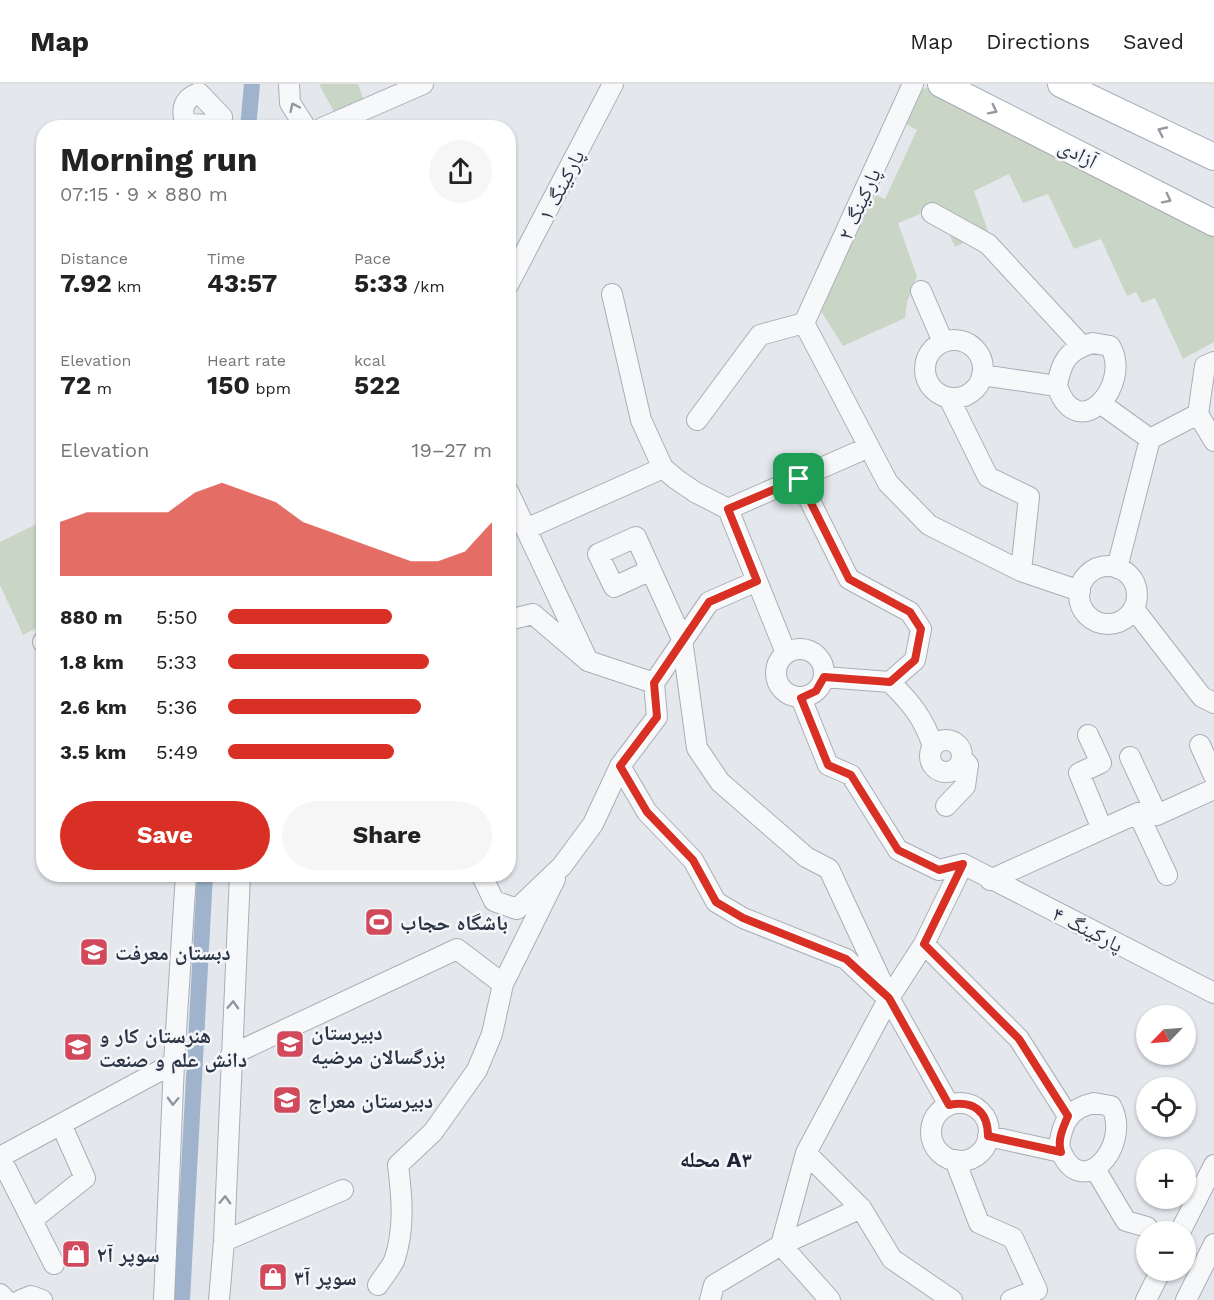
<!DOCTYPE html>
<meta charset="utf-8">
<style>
:root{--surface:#fff;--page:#f6f6f6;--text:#222;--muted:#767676;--line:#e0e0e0;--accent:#d93025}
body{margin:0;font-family:"Work Sans","Noto Naskh Arabic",sans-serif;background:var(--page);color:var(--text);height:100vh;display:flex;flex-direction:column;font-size:22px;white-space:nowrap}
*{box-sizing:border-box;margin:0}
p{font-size:20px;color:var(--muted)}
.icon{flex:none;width:33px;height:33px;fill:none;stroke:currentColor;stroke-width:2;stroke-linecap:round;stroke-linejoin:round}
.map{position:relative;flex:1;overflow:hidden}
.details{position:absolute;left:36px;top:36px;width:480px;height:762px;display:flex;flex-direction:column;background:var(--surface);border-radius:24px;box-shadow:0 2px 4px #0004}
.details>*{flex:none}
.needle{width:39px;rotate:245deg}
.buttons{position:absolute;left:1136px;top:921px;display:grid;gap:12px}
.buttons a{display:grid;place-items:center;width:60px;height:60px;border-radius:50%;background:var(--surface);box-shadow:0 2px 4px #0004;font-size:30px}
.pin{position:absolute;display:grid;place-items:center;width:51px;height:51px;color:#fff;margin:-26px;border-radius:12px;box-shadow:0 3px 9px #0006}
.round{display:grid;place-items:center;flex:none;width:63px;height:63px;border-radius:32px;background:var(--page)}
.summary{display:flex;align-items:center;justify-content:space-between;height:102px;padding:0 24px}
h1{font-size:33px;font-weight:700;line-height:45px}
.metrics{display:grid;grid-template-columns:repeat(3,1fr);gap:9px;height:102px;padding:6px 24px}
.metrics div{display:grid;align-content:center}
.metrics b{font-size:26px;font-weight:700}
.metrics small{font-size:16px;font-weight:400}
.metrics p{font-size:16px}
.chart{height:168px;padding:12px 24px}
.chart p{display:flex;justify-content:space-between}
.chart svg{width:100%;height:108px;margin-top:6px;fill:var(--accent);opacity:.7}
.action{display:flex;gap:12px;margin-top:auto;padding:12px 24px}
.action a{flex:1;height:69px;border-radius:36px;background:var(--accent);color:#fff;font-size:24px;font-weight:700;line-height:69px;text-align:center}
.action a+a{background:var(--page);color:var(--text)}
ul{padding:0 24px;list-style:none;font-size:20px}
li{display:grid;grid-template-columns:96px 72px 1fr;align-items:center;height:45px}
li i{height:15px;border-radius:8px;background:var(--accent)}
header{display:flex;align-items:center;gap:36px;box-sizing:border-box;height:84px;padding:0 30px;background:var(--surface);border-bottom:2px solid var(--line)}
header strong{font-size:28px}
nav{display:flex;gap:33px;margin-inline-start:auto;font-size:21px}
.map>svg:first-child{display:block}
.green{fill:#c9d6c5}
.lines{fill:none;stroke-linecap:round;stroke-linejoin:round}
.canal{stroke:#9fb4cc;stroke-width:16}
.minor-casing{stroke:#a9aeb7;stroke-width:22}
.major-casing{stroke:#a3abb8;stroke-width:28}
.minor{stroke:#f7f8fa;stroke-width:20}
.major{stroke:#fff;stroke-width:26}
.oneway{stroke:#9196a0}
.oneway2{stroke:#959aa2}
.route-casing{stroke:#fff;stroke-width:12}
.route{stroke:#d93025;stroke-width:8}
.labels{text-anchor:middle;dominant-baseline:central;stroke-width:5;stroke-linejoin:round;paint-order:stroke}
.street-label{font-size:21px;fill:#2b3445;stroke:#f4f6f9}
.poi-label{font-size:21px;font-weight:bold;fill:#2b3445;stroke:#f4f6f9;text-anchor:start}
.neighbourhood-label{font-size:22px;font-weight:bold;fill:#1d2536;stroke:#f4f6f9}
</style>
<header>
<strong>Map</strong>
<nav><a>Map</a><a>Directions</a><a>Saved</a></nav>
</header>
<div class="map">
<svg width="1214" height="1216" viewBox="0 0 1214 1216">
<rect width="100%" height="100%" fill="#e4e7ec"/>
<path class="green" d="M 319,0 L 358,0 L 364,17 L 335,30 Z
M 931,4 L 1214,147 L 1214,258 L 1183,275 L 1155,214 L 1142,219 L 1136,208 L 1127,212 L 1101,155 L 1074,165 L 1048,110 L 1023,119 L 1009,90 L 974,107 L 988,147 L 955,163 L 937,123 L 898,139 L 917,192 L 907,218 L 905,234 L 843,262 L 819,224 L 876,111 L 885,115 L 917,46 L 901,37 L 918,5 Z
M 43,437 L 43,541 L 23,551 L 0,501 L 0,458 Z"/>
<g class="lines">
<path class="canal" d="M 248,44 L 252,0
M 182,1216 L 205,790"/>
<g class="minor-casing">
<path id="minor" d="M 289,0 L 290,19 L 306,44
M 199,9 L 222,33 L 218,41 L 186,40 C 180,25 184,14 199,9 Z
M 322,44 L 423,0
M 932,129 L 988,160 L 1082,262
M 508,201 L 613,0
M 921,207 L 943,258
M 612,210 L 641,336 L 663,384 L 676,395 L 695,408 L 728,425 L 786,569
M 804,239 L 888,399 L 929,441 L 1021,487 L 1080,507
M 804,239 L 913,0
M925 285a29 29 0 1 1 58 0a29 29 0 1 1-58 0Z
M 1093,259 L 1110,262 C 1133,300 1078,363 1057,302 C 1061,278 1068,265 1093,259 Z
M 982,291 L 1057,302
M 949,314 L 988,393 L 1029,413 L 1021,487
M 1100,319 L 1150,355
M 1198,330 L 1214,357
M 697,336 L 760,251 L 804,239
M 799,395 L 849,495 L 910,528 L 921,545 L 915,576 L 890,598 L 824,593
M 508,407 L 588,577
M 728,425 L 869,363
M 526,445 L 663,384
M1079 511a29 29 0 1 1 58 0a29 29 0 1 1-58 0Z
M 1117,484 L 1150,355 L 1198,330 L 1205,282 L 1214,278
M 651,486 L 614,503 L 598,470 L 636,453 L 682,555 L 697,664 L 720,698 L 806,773 L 829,785 L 889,914 L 949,1021
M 1134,525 L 1202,613 L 1214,619
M 508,536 L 533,530 L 588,577 L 654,599
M 43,558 L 44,557
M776 589a24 24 0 1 1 48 0a24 24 0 1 1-48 0Z
M 890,598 C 911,619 923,633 933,662
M 801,614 L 828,681 L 851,691 L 898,766 L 939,786 L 963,780
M 1088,651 L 1101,679 L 1079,689 L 1102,745
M930 672a16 16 0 1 1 32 0a16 16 0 1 1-32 0Z
M 1200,661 L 1214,692
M 1130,673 L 1157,731
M 620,682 L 647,728 L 693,776 L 716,818 L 743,834 L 846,875 L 882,909
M 946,722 L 965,702 L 968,681 L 962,674
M 1138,729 L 1167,791
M 963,780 L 1214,909
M 481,790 L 494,817 L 517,825 L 562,782 L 593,740 L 620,682 L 657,633 L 654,599 L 709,518 L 757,497
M 990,796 L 1138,729 L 1157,731 L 1214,705
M 924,860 L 1019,955 L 1068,1032
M 231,971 L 457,865 L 503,900
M 1094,1019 L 1111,1022 C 1133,1062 1079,1122 1059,1062 C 1062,1038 1070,1024 1094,1019 Z
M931 1048a29 29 0 1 1 58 0a29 29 0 1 1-58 0Z
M 988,1052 L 1061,1068
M 806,1069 L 861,1124 L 892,1175 L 952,1216
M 0,1073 L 174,979
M 0,1073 L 54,1180
M 955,1076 L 979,1139 L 1013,1154 L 1037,1206 L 1011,1216
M 1095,1085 L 1126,1137 L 1147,1143
M 32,1136 L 85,1094 L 61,1040
M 1180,1148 L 1214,1081
M 224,1157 L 343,1106
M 378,1201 C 383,1193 390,1185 394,1177 C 405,1146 402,1113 398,1081 L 433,1048 L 477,986 L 492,950 L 503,900 L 555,795
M 0,1210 L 6,1216
M 21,1216 L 31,1212 L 42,1216
M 164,1216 L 174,979 L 186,790
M 219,1216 L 224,1157 L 240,790
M 710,1216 L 714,1201 L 781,1161 L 806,1069 L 889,914 L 924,860 L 963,780
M 830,1216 L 781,1161 L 861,1124
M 1146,1216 L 1161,1186
M 1186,1216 L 1214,1160"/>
</g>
<g class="major-casing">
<path id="major" d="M 941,0 L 1214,139
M 1061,0 L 1214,73"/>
</g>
<use href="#minor" class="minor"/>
<use href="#major" class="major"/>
</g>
<defs><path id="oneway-chevron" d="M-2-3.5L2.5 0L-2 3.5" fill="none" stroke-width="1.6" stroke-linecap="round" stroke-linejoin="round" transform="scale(1.5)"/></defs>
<g class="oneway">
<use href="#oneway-chevron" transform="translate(294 23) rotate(-115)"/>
<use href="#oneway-chevron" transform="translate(233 921) rotate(-87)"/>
<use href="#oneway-chevron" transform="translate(173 1017) rotate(92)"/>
<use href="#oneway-chevron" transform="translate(225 1116) rotate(-88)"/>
</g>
<g class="oneway2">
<use href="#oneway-chevron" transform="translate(993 26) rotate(27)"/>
<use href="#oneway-chevron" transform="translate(1162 47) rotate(-155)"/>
<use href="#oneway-chevron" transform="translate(1167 115) rotate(27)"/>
</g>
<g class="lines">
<g class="route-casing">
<path id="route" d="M 799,395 L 849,495 L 910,528 L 921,545 L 915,576 L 890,598 L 824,593 L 816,607 L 801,614 L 828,681 L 851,691 L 898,766 L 939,786 L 963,780 L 924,860 L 1019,955 L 1068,1032 C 1063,1044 1057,1056 1061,1068 L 988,1052 C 988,1027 973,1016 949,1021 L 889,914 L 846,875 L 743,834 L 716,818 L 693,776 L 647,728 L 620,682 L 657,633 L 654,599 L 709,518 L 757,497 L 728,425 Z"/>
</g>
<use href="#route" class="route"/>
</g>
<defs>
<g id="stadium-square" transform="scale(1.5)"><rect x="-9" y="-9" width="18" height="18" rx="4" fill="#d1495b" stroke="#f4f6f9"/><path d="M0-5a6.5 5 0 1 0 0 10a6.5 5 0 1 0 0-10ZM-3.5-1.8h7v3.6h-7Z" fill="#fff"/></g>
<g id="school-square" transform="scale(1.5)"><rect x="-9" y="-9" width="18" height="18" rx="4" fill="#d1495b" stroke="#f4f6f9"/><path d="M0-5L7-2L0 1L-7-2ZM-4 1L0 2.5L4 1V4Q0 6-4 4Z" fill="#fff"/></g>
<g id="shop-square" transform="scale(1.5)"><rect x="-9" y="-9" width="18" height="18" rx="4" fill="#d1495b" stroke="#f4f6f9"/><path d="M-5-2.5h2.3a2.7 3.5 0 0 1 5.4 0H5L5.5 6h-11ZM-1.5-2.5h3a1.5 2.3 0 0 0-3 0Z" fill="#fff"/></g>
</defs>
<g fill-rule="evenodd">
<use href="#stadium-square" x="379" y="838"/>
<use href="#school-square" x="94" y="868"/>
<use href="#school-square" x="290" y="960"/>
<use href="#school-square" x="78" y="963"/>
<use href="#school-square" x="287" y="1016"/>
<use href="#shop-square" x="76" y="1170"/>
<use href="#shop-square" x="273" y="1193"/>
</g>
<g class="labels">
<g class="street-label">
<text transform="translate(1078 69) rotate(27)">آزادی</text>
<text transform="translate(561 101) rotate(-63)">پارکینگ ۱</text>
<text transform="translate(859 120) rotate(-66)">پارکینگ ۲</text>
<text transform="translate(1088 845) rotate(27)">پارکینگ ۴</text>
</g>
<g class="poi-label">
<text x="400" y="838">باشگاه حجاب</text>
<text x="115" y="868">دبستان معرفت</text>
<text x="311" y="948">دبیرستان<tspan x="311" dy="24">بزرگسالان مرضیه</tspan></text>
<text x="99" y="951">هنرستان کار و<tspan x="99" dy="24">دانش علم و صنعت</tspan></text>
<text x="308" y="1016">دبیرستان معراج</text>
<text x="97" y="1170">سوپر آ۲</text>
<text x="294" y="1193">سوپر آ۳</text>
</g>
<g class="neighbourhood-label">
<text x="716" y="1075">محله A۳</text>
</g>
</g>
</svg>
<div class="buttons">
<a><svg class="needle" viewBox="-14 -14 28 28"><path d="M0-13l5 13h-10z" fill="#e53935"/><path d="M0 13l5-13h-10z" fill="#767676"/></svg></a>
<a><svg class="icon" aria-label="locate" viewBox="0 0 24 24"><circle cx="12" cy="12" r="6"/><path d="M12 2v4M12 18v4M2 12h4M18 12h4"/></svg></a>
<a>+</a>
<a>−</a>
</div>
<div class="pin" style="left:799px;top:395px;background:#1e9e55"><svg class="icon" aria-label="arrive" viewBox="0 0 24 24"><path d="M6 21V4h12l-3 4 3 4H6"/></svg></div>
<section class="details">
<div class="summary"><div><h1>Morning run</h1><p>07:15 · 9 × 880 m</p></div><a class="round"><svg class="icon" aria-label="share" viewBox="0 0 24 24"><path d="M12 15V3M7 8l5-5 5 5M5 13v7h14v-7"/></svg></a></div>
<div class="metrics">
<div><p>Distance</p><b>7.92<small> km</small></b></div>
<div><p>Time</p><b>43:57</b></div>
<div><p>Pace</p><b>5:33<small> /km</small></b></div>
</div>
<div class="metrics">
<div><p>Elevation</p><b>72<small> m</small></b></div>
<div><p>Heart rate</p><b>150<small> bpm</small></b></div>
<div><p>kcal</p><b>522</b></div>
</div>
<div class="chart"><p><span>Elevation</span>19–27 m</p>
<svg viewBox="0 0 160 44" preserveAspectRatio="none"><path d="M0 44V22L10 18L20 18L30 18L40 18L50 10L60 6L70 10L80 14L90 22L100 26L110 30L120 34L130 38L140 38L150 34L160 22V44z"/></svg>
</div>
<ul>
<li><b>880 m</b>5:50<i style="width:62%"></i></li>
<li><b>1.8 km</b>5:33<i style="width:76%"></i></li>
<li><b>2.6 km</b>5:36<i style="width:73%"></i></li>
<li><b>3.5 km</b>5:49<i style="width:63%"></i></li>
</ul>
<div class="action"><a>Save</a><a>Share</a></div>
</section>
</div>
